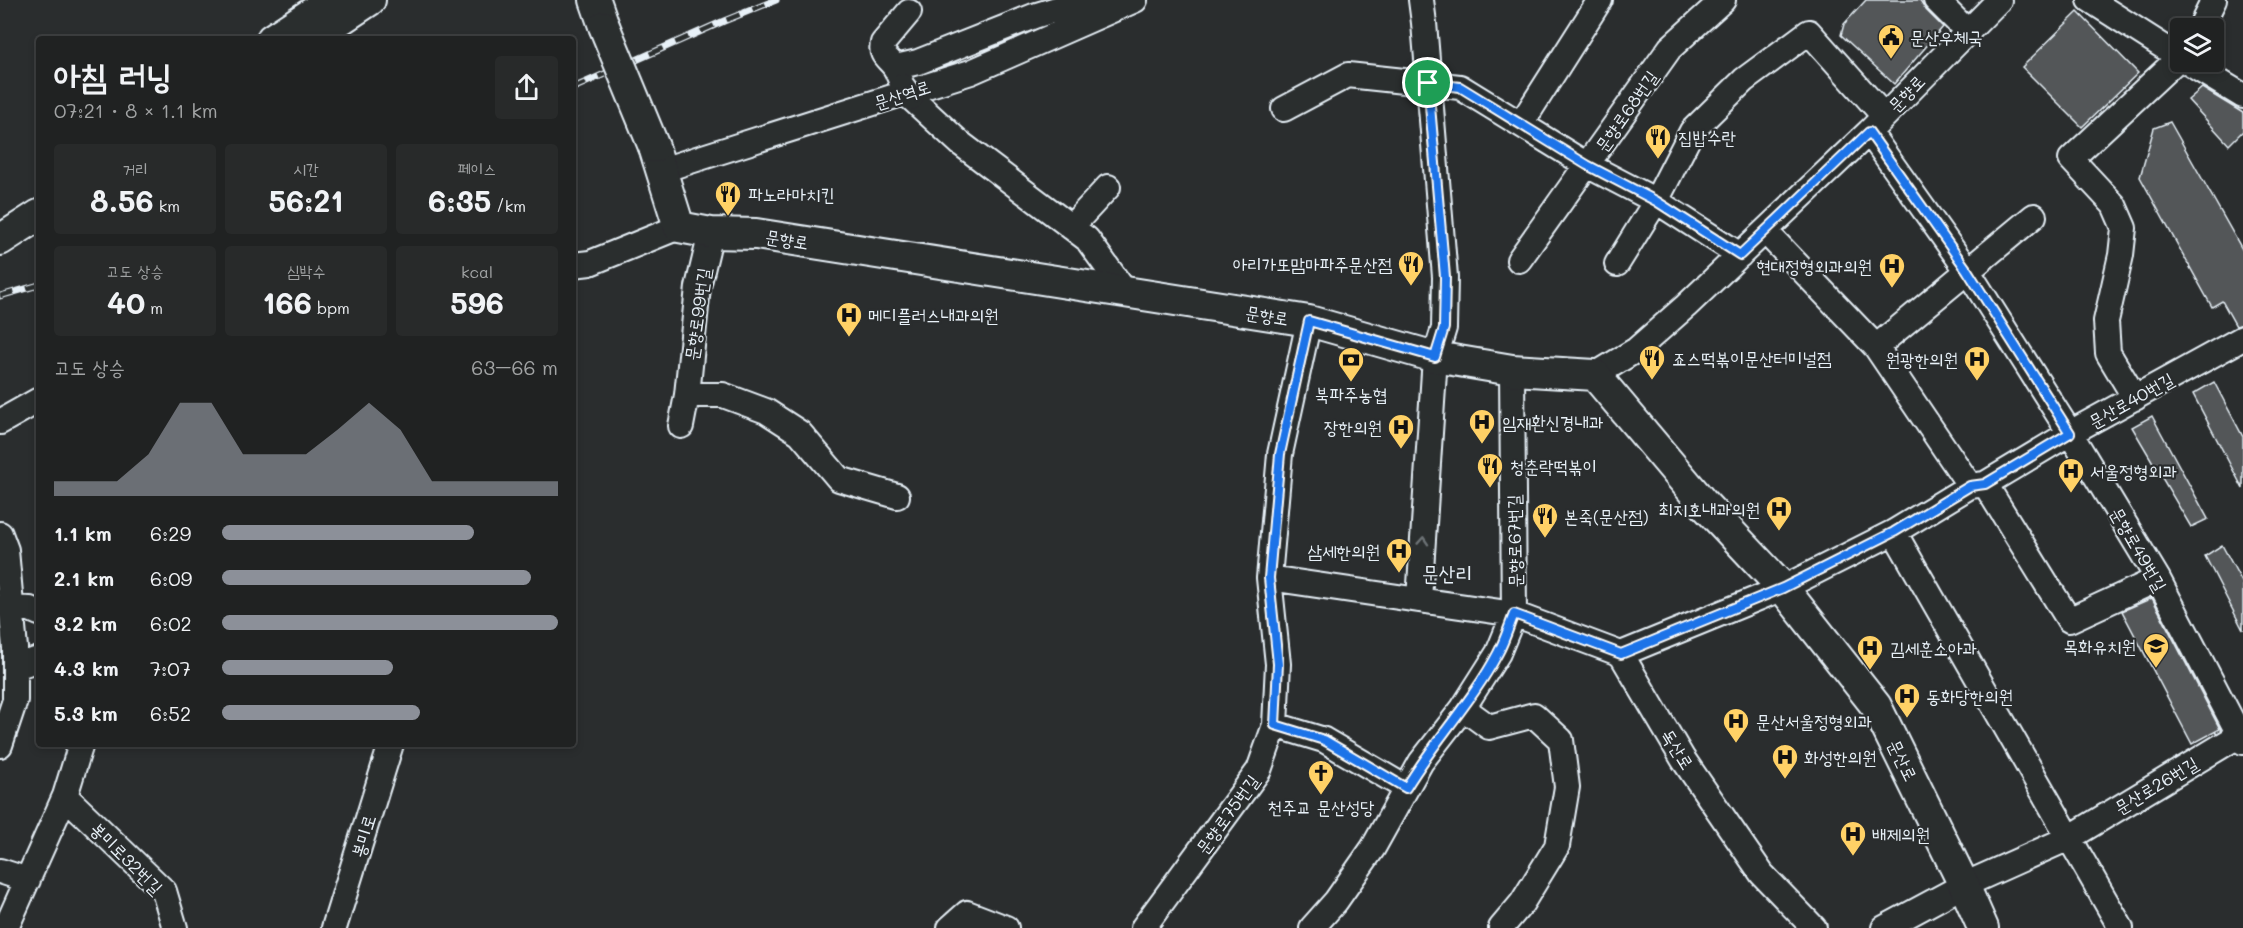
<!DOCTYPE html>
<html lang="ko">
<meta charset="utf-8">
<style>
:root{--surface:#202222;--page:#282a2a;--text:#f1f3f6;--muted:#a2a4a5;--line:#3d3f40;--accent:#8c9099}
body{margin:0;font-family:Mali,"Poor Story",sans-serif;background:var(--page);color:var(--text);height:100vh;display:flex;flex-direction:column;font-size:22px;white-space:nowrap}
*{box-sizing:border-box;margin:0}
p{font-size:20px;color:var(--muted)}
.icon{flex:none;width:33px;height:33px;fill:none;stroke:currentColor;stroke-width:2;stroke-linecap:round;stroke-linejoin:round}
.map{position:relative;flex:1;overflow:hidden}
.side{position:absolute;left:36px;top:36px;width:540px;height:711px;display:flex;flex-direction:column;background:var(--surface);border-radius:6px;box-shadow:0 3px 9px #0003,0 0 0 2px var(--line)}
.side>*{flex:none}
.fabs{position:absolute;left:2170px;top:18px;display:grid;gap:12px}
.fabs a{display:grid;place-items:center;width:54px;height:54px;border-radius:6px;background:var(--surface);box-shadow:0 3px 9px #0003,0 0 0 2px var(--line);font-size:30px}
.pin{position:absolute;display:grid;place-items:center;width:51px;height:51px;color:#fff;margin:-26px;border:3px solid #fff;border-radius:50%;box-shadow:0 2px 6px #0007}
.round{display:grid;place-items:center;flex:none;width:63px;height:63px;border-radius:6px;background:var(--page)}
.overview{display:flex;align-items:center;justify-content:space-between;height:102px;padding:0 18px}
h1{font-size:33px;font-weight:800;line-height:45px}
.stats{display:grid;grid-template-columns:repeat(3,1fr);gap:9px;height:102px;padding:6px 18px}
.stats div{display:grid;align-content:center;border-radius:6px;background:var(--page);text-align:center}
.stats b{font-size:30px;font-weight:800}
.stats small{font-size:16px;font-weight:400}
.stats p{font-size:16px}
.chart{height:168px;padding:12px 18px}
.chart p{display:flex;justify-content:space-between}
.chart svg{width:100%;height:108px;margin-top:6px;fill:var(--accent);opacity:.7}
ul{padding:0 18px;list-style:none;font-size:20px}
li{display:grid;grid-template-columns:96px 72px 1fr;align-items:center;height:45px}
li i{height:15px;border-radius:8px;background:var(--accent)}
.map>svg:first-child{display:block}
.building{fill:#535759;stroke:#e8f1f8;stroke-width:1.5}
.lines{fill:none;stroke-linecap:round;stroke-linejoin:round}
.minor-casing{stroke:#e8f1f8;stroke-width:28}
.major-casing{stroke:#e8f1f8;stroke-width:34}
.minor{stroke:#2a2d2e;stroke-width:24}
.major{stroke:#2a2d2e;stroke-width:30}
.rail-casing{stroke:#e8f1f8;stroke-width:7}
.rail{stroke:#2a2d2e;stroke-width:4.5;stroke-dasharray:14;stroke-linecap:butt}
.minor-bridge-casing{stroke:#e8f1f8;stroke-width:28;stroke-linecap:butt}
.major-bridge-casing{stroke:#e8f1f8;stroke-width:34;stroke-linecap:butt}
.minor-bridge{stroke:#2a2d2e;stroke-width:24}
.major-bridge{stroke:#2a2d2e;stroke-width:30}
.oneway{stroke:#6c7275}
.route-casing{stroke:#fff;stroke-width:12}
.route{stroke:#1a73e8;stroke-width:8}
.labels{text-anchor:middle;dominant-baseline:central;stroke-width:4.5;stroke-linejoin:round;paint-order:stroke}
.poi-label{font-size:18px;fill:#e8f1f8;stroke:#2a2d2e;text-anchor:start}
.street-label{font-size:18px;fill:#e8f1f8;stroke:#2a2d2e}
.quarter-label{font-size:21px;fill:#e8f1f8;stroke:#2a2d2e}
</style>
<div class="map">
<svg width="2243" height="928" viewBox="0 0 2243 928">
<rect width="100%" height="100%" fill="#2a2d2e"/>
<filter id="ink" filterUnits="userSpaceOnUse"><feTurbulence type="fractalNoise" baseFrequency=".0167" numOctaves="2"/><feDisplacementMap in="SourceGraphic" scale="12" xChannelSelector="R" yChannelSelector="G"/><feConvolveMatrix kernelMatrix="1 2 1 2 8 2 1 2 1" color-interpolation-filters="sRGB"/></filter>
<g filter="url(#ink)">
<path class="building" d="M 1866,0 L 1920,0 L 1926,10 L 1943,27 L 1894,84 L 1841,35 L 1844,24 Z
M 2078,12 L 2138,73 L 2082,127 L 2022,67 Z
M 2202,88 L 2243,113 L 2243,131 L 2229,145 L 2188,100 Z
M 2170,122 L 2243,251 L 2243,324 L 2236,326 L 2222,301 L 2212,307 L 2140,177 L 2154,128 Z
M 2214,382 L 2243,437 L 2243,489 L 2193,394 Z
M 2152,416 L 2208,519 L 2191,527 L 2132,427 Z
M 2222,545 L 2243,584 L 2243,630 L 2205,556 Z
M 2152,598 L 2220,729 L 2192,744 L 2122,611 Z"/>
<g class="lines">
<g class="minor-casing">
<path id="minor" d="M 1936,0 L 1967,31
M 2090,0 L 2181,58
M 2200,28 L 2214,0
M 2187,62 L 2243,96
M 896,67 L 918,62 L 1034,16 L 1073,4 L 1092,7 L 1105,13
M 901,81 C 899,76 897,70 894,66 C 887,57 880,55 883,43 L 909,12
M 911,98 L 960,143 L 1087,239 L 1126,293
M 1284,109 L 1348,75 L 1460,87 L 1587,165 L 1656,201 L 1740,255
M 1521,124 L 1600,0
M 1869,132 L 1967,270 L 2070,433 L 2158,579 L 2243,742
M 662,170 L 971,72 L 1135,0
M 1071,227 L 1108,187
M 1765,231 L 1876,347 L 1970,486
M 1519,260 L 1670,48 L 1723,0
M 1617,264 L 1656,201 L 1692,131 L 1744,80 L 1809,32 L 1884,116
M 573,265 L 590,263 L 679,227
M 1876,347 L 2034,216
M 1595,375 L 1636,350 L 1686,306 L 1869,132 L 1999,0
M 687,395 L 723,395 L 766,411 L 800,433 L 839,479 L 897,496
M 2135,398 L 2108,353 L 2106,321 L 2121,255 L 2124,228 L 2114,205 L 2071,159 L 2180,57
M 0,422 L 39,400
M 681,426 L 687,395 L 698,287 L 711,233
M 1985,484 L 2069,620 L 2158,579
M 1894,532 L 2121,928
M 0,534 L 6,550 L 15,648 L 15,700 L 0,745
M 1269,578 L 1514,614 L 1621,654 L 1683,759 L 1762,874 L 1814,928
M 1419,600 L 1435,357 L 1444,328 L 1445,277 L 1424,23 L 1421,0
M 12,608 L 30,609 L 39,613
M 1621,654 L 1783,588 L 1894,532 L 1970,486 L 1985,484 L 2070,433 L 2243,338
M 15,667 L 39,659
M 1463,708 L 1489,727 L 1534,715 L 1561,740 L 1567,787 L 1557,846 L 1522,903 L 1501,928
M 1275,725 L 1324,740 L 1406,788
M 65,796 L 164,891 L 175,928
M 0,871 L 28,880
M 6,928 L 65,796 L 81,744
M 334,928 L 391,744
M 950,928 L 967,913 L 1006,928
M 1143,928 L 1259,770 L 1275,725 L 1278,664 L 1269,578 L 1280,454 L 1309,321
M 1312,928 L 1336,901 L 1373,848 L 1421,762 L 1463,708 L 1498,653 L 1514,614 L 1512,370
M 1884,928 L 1964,885 L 2069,838 L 2243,733"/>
</g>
<g class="major-casing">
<path id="major" d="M 595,0 L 604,26
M 272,39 L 332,0
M 311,39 L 370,0
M 654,147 L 679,227 L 711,233 L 756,234 L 1309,321 L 1435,357 L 1512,370 L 1595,375 L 1702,502 L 1783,588 L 1876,706 L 1964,885 L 1983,928
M 0,240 L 39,215"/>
</g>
<use href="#minor" class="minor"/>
<use href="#major" class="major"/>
<g class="rail-casing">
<path id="rail" d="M 573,88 L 724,21 L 776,0
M 0,296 L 39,285"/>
</g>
<use href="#rail" class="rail"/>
<g class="minor-bridge-casing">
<path id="minor-bridge" d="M 902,86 L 911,98"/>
</g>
<g class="major-bridge-casing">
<path id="major-bridge" d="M 604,26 L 654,147"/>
</g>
<use href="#minor-bridge" class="minor-bridge"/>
<use href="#major-bridge" class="major-bridge"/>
</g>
<defs><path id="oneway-chevron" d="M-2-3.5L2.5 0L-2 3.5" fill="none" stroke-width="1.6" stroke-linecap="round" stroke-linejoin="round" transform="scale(1.5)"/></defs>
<use class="oneway" href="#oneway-chevron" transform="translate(1423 541) rotate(-86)"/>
</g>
<g class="lines" filter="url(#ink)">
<g class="route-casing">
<path id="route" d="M 1428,83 L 1460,87 L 1587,165 L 1656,201 L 1740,255 L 1869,132 L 1967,270 L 2070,433 L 1985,484 L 1970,486 L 1894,532 L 1783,588 L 1621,654 L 1514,614 C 1509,626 1505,640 1498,653 C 1473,701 1434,741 1406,788 L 1324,740 L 1275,725 L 1278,664 L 1269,578 L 1280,454 L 1309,321 L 1435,357 L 1444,328 L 1445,277 Z"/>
</g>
<use href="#route" class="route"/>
</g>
<defs>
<g id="civic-pin" transform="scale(1.35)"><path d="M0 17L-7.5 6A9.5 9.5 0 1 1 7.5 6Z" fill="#ffd166" stroke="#2a2d2e"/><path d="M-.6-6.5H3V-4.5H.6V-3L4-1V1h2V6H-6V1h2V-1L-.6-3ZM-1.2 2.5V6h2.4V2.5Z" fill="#111"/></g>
<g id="restaurant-pin" transform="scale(1.35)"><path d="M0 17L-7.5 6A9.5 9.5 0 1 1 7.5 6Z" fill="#ffd166" stroke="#2a2d2e"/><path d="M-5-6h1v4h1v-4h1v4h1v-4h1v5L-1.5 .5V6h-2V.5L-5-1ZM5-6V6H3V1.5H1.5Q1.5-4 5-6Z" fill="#111"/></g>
<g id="hospital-pin" transform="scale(1.35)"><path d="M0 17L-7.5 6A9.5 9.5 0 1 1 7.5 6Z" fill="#ffd166" stroke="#2a2d2e"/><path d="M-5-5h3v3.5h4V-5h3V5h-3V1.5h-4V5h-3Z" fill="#111"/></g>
<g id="bank-pin" transform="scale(1.35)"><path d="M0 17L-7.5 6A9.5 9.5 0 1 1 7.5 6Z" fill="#ffd166" stroke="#2a2d2e"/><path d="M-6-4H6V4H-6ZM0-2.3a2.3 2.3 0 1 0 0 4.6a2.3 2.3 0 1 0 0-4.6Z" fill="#111"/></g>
<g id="school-pin" transform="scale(1.35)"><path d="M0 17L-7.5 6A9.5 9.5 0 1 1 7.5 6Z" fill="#ffd166" stroke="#2a2d2e"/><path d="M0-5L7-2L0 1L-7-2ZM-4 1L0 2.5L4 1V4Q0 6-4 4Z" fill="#111"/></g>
<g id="church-pin" transform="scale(1.35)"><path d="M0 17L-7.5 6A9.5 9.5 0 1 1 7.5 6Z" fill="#ffd166" stroke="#2a2d2e"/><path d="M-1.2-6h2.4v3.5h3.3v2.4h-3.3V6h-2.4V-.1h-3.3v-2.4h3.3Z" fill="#111"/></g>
</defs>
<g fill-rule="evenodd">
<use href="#civic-pin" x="1891" y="37"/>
<use href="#restaurant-pin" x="1658" y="137"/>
<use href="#restaurant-pin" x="728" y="194"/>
<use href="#restaurant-pin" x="1411" y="264"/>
<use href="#hospital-pin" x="1892" y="266"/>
<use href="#hospital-pin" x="849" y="315"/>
<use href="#restaurant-pin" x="1652" y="358"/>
<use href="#hospital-pin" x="1977" y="359"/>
<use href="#bank-pin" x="1351" y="360"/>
<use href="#hospital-pin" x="1482" y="422"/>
<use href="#hospital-pin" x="1401" y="427"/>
<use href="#restaurant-pin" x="1490" y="466"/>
<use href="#hospital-pin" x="2071" y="471"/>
<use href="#hospital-pin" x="1779" y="509"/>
<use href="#restaurant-pin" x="1545" y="516"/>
<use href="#hospital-pin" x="1399" y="551"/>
<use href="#school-pin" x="2156" y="646"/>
<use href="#hospital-pin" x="1870" y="648"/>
<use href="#hospital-pin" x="1907" y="696"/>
<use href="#hospital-pin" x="1736" y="721"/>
<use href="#hospital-pin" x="1785" y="757"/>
<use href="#church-pin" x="1321" y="773"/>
<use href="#hospital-pin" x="1853" y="834"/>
</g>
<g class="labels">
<g class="poi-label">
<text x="1910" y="37">문산우체국</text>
<text x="1678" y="137">집밥수란</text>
<text x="748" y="194">파노라마치킨</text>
<text x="1392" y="264" text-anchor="end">아리가또맘마파주문산점</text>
<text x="1872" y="266" text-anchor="end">현대정형외과의원</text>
<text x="868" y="315">메디플러스내과의원</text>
<text x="1672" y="358">죠스떡볶이문산터미널점</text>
<text x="1958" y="359" text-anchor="end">원광한의원</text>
<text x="1351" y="394" text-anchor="middle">북파주농협</text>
<text x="1502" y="422">임재환신경내과</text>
<text x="1382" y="427" text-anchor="end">장한의원</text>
<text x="1510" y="466">청춘락떡볶이</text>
<text x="2090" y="471">서울정형외과</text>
<text x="1760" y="509" text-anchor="end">최지호내과의원</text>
<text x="1564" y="516">본죽(문산점)</text>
<text x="1380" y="551" text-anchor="end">삼세한의원</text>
<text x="2136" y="646" text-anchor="end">목화유치원</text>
<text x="1890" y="648">김세훈소아과</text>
<text x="1926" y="696">동화당한의원</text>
<text x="1756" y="721">문산서울정형외과</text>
<text x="1804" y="757">화성한의원</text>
<text x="1321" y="807" text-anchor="middle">천주교 문산성당</text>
<text x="1872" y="834">배제의원</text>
</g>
<g class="street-label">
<text transform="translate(1906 93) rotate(-46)">문향로</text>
<text transform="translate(902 94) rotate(-18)">문산역로</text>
<text transform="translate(1626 111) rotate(-55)">문향로68번길</text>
<text transform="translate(787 239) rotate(9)">문향로</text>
<text transform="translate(697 314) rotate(-82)">문향로99번길</text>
<text transform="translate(1267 315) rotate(9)">문향로</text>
<text transform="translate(2131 400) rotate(-29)">문산로40번길</text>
<text transform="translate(1514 541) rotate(-91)">문향로67번길</text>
<text transform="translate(2139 549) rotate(60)">문향로49번길</text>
<text transform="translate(1678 749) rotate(58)">독산로</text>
<text transform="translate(1903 760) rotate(64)">문산로</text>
<text transform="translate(2156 785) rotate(-31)">문산로26번길</text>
<text transform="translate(1227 814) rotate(-54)">문향로75번길</text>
<text transform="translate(363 836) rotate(-73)">봉미로</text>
<text transform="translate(127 858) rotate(45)">봉미로32번길</text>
</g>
<g class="quarter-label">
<text x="1447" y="572">문산리</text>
</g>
</g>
</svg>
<div class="fabs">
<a><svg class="icon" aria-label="layers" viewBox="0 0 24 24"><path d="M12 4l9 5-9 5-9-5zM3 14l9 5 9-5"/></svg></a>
</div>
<div class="pin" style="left:1428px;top:83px;background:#1e9e55"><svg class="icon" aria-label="arrive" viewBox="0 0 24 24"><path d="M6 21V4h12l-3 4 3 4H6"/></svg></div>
<section class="side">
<div class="overview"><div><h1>아침 러닝</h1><p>07:21 · 8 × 1.1 km</p></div><a class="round"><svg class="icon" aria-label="share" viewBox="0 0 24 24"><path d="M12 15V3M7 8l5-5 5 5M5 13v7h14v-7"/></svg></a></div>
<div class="stats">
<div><p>거리</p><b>8.56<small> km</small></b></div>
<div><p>시간</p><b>56:21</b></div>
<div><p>페이스</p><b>6:35<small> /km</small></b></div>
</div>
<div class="stats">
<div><p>고도 상승</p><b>40<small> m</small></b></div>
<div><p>심박수</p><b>166<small> bpm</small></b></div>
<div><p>kcal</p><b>596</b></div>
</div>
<div class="chart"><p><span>고도 상승</span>63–66 m</p>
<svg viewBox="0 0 160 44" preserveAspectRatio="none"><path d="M0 44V38L10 38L20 38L30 27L40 6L50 6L60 27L70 27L80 27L90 17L100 6L110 17L120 38L130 38L140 38L150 38L160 38V44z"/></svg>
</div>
<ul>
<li><b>1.1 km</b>6:29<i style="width:75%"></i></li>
<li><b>2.1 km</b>6:09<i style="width:92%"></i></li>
<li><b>3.2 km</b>6:02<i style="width:100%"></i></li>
<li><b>4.3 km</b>7:07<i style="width:51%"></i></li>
<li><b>5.3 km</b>6:52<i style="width:59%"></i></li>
</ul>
</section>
</div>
